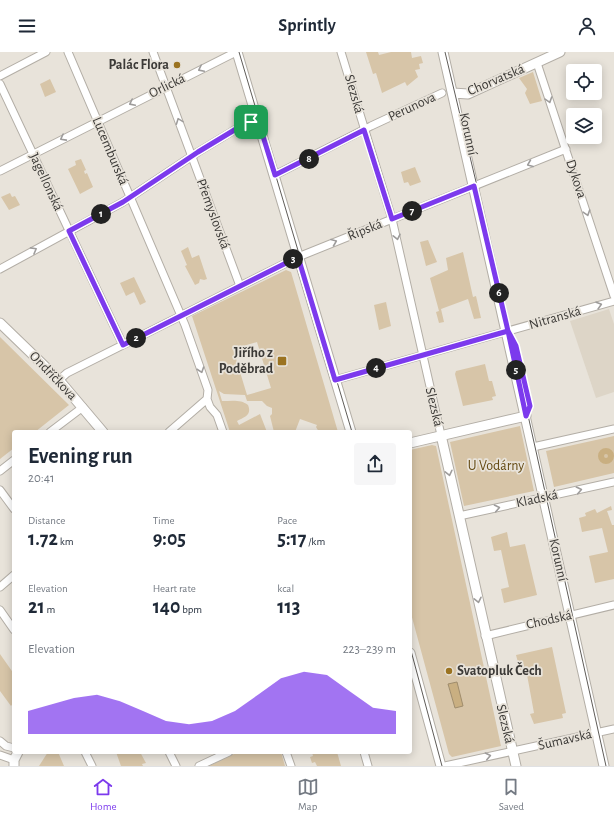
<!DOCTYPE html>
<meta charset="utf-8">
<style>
:root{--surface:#fff;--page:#f6f6f7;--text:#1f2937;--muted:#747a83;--line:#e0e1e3;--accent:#7c3aed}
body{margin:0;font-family:"Alegreya Sans",sans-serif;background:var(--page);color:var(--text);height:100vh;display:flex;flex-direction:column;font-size:15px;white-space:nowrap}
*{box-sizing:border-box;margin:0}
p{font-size:13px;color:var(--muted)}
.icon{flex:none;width:22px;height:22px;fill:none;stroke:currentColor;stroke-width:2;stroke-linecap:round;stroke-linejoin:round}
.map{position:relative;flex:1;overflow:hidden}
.sheet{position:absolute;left:12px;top:378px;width:400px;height:324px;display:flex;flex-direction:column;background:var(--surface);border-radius:4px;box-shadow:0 2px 10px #0003}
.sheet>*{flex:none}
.controls{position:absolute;left:566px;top:12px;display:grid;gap:8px}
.controls a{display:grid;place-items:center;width:36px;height:36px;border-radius:4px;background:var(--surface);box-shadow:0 2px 10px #0003;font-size:20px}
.pin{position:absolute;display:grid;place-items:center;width:34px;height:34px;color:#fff;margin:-17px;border-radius:8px;box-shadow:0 2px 6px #0006}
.km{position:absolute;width:20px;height:20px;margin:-10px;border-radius:50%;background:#222;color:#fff;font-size:11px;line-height:20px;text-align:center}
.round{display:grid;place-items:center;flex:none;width:42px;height:42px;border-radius:4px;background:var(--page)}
.summary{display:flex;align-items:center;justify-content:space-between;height:68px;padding:0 16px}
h1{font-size:22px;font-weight:700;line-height:30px}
.metrics{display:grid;grid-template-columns:repeat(3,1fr);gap:6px;height:68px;padding:4px 16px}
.metrics div{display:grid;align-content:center}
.metrics b{font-size:20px;font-weight:700}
.metrics small{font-size:11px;font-weight:400}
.metrics p{font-size:11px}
.chart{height:112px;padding:8px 16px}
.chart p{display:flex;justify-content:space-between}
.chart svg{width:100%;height:72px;margin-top:4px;fill:var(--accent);opacity:.7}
header{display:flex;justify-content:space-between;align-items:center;height:52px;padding:0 16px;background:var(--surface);font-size:18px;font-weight:700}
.tabs{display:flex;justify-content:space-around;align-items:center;height:56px;border-top:1px solid var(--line);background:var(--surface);font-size:11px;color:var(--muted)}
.tabs a{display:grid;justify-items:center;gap:2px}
.tabs .active{color:var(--accent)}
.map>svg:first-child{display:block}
.built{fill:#ddd5c7}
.green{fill:#d7c5a8;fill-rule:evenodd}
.water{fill:#c9af81;stroke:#9f8c6b}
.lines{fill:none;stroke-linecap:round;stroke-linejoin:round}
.canal{stroke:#c9af81;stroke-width:6}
.street-casing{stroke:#b3aea6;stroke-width:9}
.secondary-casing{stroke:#b3aea6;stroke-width:11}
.street{stroke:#fff;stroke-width:7}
.secondary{stroke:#fff;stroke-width:9}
.tram{stroke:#5f5c58;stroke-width:1}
.oneway{stroke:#9e9c9b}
.route-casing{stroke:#fff;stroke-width:8}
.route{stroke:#7c3aed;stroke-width:5}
.poi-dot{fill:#9b7320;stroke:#e8e3da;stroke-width:1.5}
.labels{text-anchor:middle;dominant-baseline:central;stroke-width:3.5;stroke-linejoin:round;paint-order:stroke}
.poi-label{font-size:14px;font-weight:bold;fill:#3c3a37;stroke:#e8e3da;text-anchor:end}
.street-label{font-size:14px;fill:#3c3a37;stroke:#e8e3da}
.park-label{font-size:14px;fill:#644911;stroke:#e8e3da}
</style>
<header><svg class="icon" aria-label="menu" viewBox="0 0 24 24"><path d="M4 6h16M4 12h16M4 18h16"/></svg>Sprintly<svg class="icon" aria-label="person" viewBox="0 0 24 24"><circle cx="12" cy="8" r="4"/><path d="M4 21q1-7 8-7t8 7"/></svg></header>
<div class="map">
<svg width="614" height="714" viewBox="0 0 614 714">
<rect width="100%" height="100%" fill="#e8e3da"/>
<path class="built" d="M 609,257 L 614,272 L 614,340 L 596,346 L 570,269 Z"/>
<path class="green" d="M 366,0 L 378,0 L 379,3 L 391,0 L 411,0 L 412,6 L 421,4 L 423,11 L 419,12 L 420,17 L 415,18 L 418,25 L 407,34 L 405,30 L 382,41 L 376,21 L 373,22 Z
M 533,20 L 542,49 L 530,52 L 525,41 L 527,37 L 519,26 Z
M 50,27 L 56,40 L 45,45 L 40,32 Z
M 81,107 L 86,118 L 84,119 L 85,122 L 87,121 L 93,135 L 80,142 L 68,117 L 76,113 L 75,109 Z
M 415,115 L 421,130 L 410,134 L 408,130 L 404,131 L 401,120 Z
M 10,141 L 12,145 L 15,144 L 20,153 L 9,158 L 1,145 Z
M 428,188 L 437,210 L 426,214 L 420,190 Z
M 188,195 L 192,206 L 199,203 L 207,227 L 204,228 L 200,227 L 199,231 L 195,233 L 185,214 L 187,213 L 181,199 Z
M 463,200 L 473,245 L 476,244 L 481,266 L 474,267 L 468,247 L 441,257 L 444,270 L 439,271 L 436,260 L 439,259 L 430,226 L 448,218 L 446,206 Z
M 286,218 L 291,220 L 338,380 L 319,380 L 316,375 L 317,373 L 300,367 L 295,380 L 274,380 L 270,364 L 272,362 L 272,356 L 267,354 L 262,349 L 247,349 L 245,343 L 224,342 L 219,339 L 222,349 C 231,349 241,347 248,353 C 252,363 245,365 237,369 L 239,373 L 260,362 L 267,380 L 230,380 L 192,264 ZM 257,290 L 271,336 L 247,343 L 233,297 Z
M 134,225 L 146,250 L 140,253 L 134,240 L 126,244 L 120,231 Z
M 386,250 L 391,274 L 379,278 L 374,253 Z
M 0,285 L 69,353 L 35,380 L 14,380 L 14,396 L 0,407 Z
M 485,312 L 489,329 L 492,329 L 496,344 L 492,345 L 493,348 L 463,354 L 455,322 L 456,319 Z
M 520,374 L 534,439 L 464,454 L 450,390 Z
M 614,384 L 614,421 L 554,435 L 546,399 Z
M 432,393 L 436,394 L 501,694 L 452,705 L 449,702 L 410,558 L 410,398 ZM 456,630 L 463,654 L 455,656 L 448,633 Z
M 611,454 L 612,458 L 607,459 L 612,473 L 614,473 L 614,527 L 595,531 L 589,504 L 608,500 L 602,476 L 582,480 L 579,466 L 586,464 L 585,461 L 595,457 L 597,461 Z
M 507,480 L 510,495 L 525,492 L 537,543 L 504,551 L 501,537 L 509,535 L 501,498 L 494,499 L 491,485 Z
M 552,595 L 566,661 L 562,662 L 563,666 L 534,672 L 530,662 L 534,661 L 526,617 L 520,618 L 516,603 Z
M 0,602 L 14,622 L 14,650 L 11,654 L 0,639 Z
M 48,700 L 58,700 L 64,714 L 39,714 Z
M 116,700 L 140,700 L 146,711 L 142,712 L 143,714 L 121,714 Z
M 238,700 L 281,700 L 285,714 L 209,714 Z
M 312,700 L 337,700 L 341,714 L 317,714 L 315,710 L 312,711 L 310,705 L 313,704 Z"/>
<path class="water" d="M 457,630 L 463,654 L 455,656 L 448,632 Z"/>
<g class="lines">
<path class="canal" d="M601 404a5 5 0 1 1 10 0a5 5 0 1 1-10 0Z"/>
<g class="street-casing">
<path id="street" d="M 68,0 L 185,273 L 208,338 L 207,347 L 210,355 L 217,363 L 223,380
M 153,0 L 240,234
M 341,0 L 392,167 L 441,383
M 537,11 L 614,244
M 0,24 L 46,0
M 0,32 L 123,293
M 0,119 L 236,0
M 275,123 L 371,74 L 442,41
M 0,217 L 123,150 L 198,100 L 241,74 L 258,68
M 59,328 L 67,321 L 298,205 L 566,97
M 335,328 L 614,249
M 50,380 L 83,355
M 169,380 L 207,347
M 533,395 L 614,377
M 0,419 L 14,408
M 0,438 L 14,457
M 459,464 L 614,430
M 0,535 L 14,523
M 0,558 L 14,578
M 485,584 L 614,553
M 0,689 L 6,694 L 14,696
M 85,700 L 92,714
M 169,700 L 176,714
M 286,700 L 291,714
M 364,700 L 368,714
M 0,703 L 14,708
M 199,714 L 229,700
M 445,714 L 614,677"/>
</g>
<g class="secondary-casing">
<path id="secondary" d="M 237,0 L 351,380
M 443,0 L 604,714
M 453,41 L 468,42 L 560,0
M 0,271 L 59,328 L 103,380
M 441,383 L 516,714
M 410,391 L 526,364
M 410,601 L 441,714
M 14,714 L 14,708 L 18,700"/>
</g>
<use href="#street" class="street"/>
<use href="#secondary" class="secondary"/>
<path class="tram" d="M 239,0 L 352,380
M 445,0 L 477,134 L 606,714
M 410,595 L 442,714"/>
</g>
<defs><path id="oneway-chevron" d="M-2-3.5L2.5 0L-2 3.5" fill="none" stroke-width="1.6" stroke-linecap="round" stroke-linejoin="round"/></defs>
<g class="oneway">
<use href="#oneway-chevron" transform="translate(201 17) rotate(153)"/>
<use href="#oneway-chevron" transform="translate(549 48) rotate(72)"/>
<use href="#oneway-chevron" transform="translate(132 51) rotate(153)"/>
<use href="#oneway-chevron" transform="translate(179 69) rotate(-111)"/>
<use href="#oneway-chevron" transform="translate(63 86) rotate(152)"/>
<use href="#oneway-chevron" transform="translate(530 112) rotate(158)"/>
<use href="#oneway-chevron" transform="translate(587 161) rotate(72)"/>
<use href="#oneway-chevron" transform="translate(397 185) rotate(78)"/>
<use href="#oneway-chevron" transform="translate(334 190) rotate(-22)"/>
<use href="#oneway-chevron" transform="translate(34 198) rotate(-29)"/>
<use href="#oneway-chevron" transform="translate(599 253) rotate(-16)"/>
<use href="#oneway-chevron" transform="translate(201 318) rotate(71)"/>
<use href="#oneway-chevron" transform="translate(449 421) rotate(77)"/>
<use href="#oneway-chevron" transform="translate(579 438) rotate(-12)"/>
<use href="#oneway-chevron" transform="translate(497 456) rotate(-12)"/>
<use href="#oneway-chevron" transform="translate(478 548) rotate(78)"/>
<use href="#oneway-chevron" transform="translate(488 704) rotate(-13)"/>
</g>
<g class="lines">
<g class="route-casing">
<path id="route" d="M 251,70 L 241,74 L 198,100 L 123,150 L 69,179 L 123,293 L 298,205 L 335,328 L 508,279 L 526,364 L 530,354 L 516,294 L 508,279 L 474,134 L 392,167 L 364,78 L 275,123 L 258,68 L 251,70"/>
</g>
<use href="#route" class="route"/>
</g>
<g class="poi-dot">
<circle cx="177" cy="13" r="4"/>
<rect x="277" y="304" width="10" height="10" rx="2"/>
<circle cx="449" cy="619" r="4"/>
</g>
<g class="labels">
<g class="poi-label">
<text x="169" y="13">Palác Flora</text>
<text x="273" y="301">Jiřího z<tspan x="273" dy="16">Poděbrad</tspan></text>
<text x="457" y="619" text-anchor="start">Svatopluk Čech</text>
</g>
<g class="street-label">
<text transform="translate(496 28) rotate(-23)">Chorvatská</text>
<text transform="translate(167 34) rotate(-26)">Orlická</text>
<text transform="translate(354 42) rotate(74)">Slezská</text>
<text transform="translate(412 55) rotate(-25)">Perunova</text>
<text transform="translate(468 82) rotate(78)">Korunní</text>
<text transform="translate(110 99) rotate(67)">Lucemburská</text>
<text transform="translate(576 127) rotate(72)">Dykova</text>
<text transform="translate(46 130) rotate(65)">Jagellonská</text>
<text transform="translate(213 162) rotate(70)">Přemyslovská</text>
<text transform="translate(365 178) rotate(-22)">Řipská</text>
<text transform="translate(555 266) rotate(-16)">Nitranská</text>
<text transform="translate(53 324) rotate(46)">Ondříčkova</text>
<text transform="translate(434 355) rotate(77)">Slezská</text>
<text transform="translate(537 447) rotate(-12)">Kladská</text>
<text transform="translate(558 508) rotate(77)">Korunní</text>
<text transform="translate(549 568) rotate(-13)">Chodská</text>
<text transform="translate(505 672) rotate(77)">Slezská</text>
<text transform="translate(565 688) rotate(-13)">Šumavská</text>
</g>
<g class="park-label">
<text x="496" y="414">U Vodárny</text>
</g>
</g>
</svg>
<div class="controls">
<a><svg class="icon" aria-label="locate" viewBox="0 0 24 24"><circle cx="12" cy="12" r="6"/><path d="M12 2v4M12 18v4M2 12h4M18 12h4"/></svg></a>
<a><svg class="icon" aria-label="layers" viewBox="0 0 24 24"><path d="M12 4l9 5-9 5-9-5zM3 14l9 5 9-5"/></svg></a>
</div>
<div class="pin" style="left:251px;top:70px;background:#1e9e55"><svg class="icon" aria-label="arrive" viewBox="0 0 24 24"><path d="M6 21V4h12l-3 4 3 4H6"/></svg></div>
<b class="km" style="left:101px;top:162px">1</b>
<b class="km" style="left:136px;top:286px">2</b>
<b class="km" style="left:293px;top:207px">3</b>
<b class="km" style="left:376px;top:316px">4</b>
<b class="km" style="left:516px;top:318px">5</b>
<b class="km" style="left:499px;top:241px">6</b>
<b class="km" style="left:412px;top:159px">7</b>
<b class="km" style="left:309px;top:107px">8</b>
<section class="sheet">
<div class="summary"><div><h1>Evening run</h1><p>20:41</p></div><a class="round"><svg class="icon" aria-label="share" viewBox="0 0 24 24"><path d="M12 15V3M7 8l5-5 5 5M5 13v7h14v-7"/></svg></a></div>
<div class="metrics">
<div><p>Distance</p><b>1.72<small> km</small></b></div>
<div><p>Time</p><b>9:05</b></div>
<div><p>Pace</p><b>5:17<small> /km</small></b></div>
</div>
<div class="metrics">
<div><p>Elevation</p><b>21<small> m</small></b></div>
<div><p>Heart rate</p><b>140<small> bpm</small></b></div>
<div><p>kcal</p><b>113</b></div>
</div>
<div class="chart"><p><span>Elevation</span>223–239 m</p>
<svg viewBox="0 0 160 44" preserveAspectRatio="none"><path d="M0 44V30L10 26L20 22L30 20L40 24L50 30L60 36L70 38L80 36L90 30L100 20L110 10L120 6L130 8L140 18L150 28L160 30V44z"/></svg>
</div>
</section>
</div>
<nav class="tabs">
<a class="active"><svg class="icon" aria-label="home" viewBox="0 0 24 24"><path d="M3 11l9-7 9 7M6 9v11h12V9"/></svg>Home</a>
<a><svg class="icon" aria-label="map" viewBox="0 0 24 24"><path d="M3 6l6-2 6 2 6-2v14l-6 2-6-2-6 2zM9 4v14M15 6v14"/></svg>Map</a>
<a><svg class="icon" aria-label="saved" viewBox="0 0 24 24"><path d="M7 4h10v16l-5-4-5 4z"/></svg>Saved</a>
</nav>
